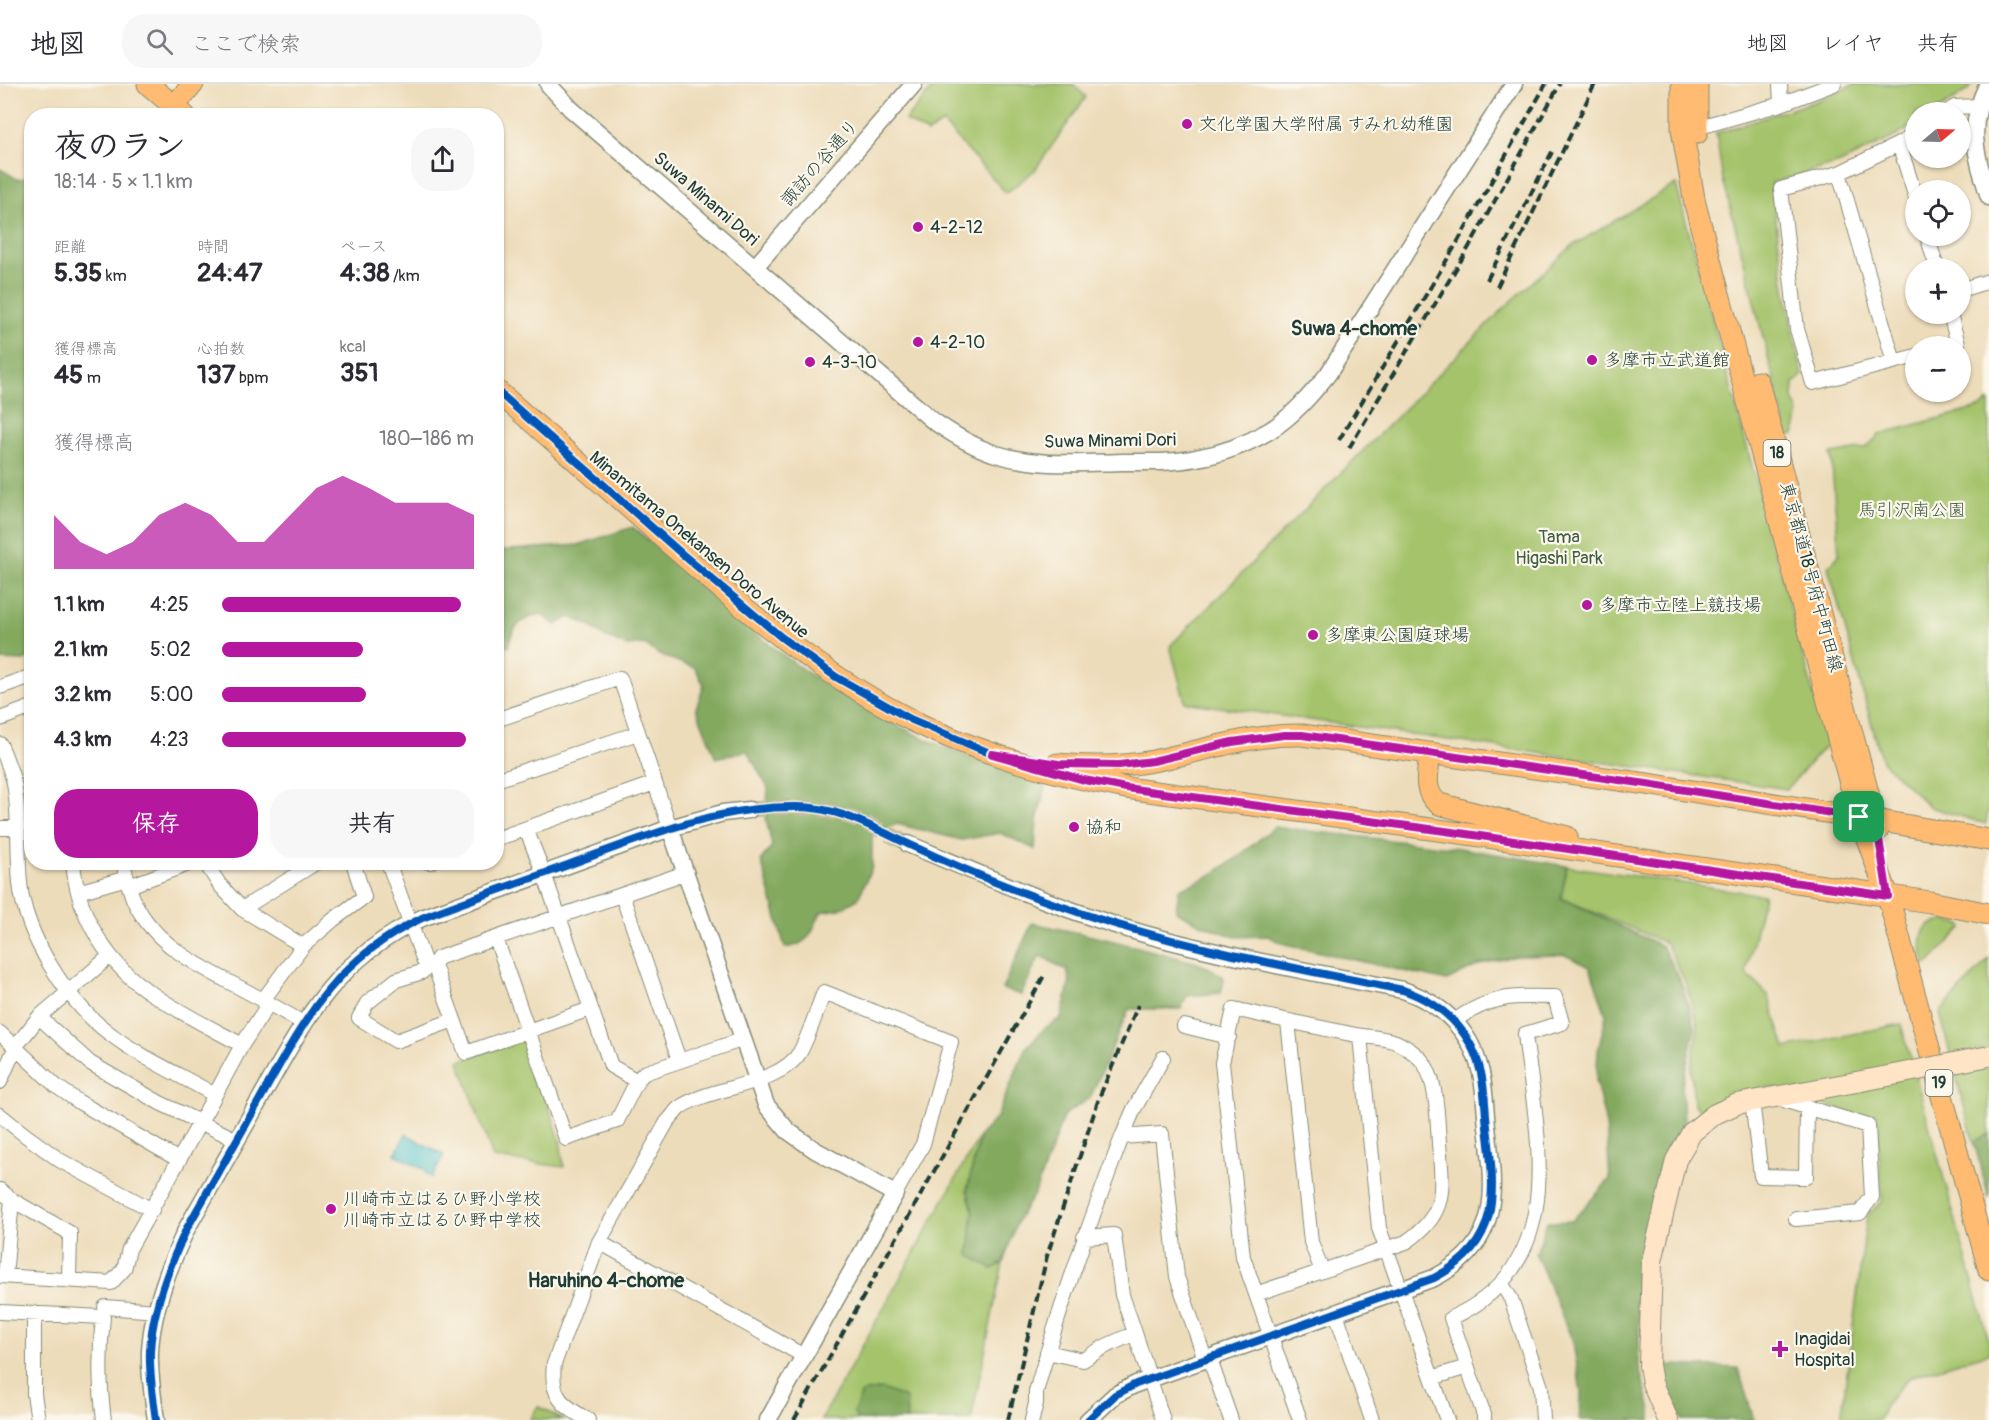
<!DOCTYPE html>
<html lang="ja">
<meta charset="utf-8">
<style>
:root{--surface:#fff;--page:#f7f7f7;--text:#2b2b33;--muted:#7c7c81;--line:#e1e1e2;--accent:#b5179e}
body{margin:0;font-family:Pangolin,"Klee One",sans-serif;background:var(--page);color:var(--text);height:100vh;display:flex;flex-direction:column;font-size:22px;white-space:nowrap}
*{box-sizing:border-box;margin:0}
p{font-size:20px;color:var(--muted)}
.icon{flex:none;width:33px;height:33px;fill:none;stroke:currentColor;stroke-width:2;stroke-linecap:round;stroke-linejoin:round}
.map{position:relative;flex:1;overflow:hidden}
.drawer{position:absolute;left:24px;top:24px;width:480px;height:762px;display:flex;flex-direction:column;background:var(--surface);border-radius:24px;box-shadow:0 2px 4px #0004}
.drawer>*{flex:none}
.needle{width:39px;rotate:71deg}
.controls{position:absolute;left:1905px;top:18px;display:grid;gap:12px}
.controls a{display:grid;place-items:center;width:66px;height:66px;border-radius:50%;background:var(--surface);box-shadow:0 2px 4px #0004;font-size:30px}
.pin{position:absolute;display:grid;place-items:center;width:51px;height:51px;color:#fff;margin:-26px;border-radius:12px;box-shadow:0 3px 9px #0006}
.round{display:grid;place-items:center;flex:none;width:63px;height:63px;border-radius:24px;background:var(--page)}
.headline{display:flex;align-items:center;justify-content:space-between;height:102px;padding:0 30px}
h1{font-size:33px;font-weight:700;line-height:45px}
.figures{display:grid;grid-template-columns:repeat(3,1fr);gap:9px;height:102px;padding:6px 30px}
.figures div{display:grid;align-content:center}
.figures b{font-size:26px;font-weight:700}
.figures small{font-size:16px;font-weight:400}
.figures p{font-size:16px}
.chart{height:168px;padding:12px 30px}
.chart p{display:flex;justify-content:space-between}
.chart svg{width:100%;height:108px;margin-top:6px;fill:var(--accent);opacity:.7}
.cta{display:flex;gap:12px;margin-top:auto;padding:12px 30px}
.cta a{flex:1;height:69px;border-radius:24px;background:var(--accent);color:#fff;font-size:24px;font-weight:700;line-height:69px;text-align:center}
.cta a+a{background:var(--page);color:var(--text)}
ul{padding:0 30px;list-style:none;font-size:20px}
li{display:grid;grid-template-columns:96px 72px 1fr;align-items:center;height:45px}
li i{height:15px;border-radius:8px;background:var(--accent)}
header{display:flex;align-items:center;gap:36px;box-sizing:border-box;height:84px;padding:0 30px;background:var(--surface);border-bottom:2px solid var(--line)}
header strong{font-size:28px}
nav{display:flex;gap:33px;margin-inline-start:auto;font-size:21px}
.search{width:420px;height:54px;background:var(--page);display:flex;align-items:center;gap:15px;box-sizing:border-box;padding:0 21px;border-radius:24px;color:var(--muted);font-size:22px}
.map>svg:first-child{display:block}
.green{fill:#a4c36b;stroke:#628050;stroke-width:1.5}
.forest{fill:#83a95f;stroke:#51734a;stroke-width:1.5}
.water{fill:#56c3cc;stroke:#3a8080;stroke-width:1.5}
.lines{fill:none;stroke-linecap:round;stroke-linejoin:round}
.tertiary-tunnel{stroke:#c4bc9f;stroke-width:16;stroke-dasharray:16 8;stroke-linecap:butt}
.minor-casing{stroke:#868c77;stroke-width:16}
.tertiary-casing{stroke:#868c77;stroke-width:19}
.secondary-casing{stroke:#868c77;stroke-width:22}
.primary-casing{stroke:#868c77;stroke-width:23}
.minor{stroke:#fff;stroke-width:14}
.tertiary{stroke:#fff;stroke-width:16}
.secondary{stroke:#ffe4c6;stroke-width:20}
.primary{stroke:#ffbb71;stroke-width:21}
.rail{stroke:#1f3d34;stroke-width:4;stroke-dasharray:9 4.5;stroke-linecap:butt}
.secondary-bridge-casing{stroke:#868c77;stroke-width:22;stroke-linecap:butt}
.secondary-bridge{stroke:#ffe4c6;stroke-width:20}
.cycleway-casing{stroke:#fbf7ec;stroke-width:11}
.cycleway{stroke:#0057b8;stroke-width:8}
.route-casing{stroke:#fff;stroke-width:12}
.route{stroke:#b5179e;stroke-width:8}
.poi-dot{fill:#b5179e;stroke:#fbf7ec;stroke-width:2}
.labels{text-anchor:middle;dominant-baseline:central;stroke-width:4.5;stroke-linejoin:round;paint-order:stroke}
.shield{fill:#fbf7ec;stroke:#61756b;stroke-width:1.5}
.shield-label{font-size:16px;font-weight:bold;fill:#1f3d34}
.poi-label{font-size:18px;fill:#1f3d34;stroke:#fbf7ec;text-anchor:start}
.street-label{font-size:18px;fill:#1f3d34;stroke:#fbf7ec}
.park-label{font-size:18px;fill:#405e42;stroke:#fbf7ec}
.neighbourhood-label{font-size:20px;font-weight:bold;fill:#1f3d34;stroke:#fbf7ec}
</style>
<header>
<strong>地図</strong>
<div class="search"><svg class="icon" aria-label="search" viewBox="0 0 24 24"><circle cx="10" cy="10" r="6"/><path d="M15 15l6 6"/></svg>ここで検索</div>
<nav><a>地図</a><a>レイヤ</a><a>共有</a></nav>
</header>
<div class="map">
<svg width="1989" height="1336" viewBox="0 0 1989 1336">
<rect width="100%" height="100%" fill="#fbf7ec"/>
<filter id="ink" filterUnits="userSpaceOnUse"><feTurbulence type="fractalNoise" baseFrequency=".0167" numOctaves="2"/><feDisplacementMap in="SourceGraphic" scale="12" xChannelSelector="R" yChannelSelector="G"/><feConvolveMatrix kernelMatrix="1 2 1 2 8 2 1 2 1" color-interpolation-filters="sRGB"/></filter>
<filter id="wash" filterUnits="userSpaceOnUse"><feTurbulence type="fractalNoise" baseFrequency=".008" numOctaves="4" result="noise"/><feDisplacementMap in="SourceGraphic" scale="24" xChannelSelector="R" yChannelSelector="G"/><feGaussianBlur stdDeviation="1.35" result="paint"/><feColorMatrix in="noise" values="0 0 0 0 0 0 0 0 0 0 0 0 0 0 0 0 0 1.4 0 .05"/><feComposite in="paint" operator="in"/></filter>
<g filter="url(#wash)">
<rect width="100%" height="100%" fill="#eddcba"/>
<path class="green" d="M 936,0 L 1073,0 L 1086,13 L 1035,86 L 1006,109 L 943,39 L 927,49 L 905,36 Z
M 1855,0 L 1972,0 L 1969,6 L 1935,28 L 1916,28 L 1915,40 L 1896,52 L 1840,79 L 1772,99 C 1779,166 1786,226 1803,291 L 1794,299 L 1793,314 L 1799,329 L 1794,351 L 1788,352 L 1722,91 L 1716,49 L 1816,17 Z
M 1676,100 L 1827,660 L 1787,705 L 1185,618 L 1170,562 L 1503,225 L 1572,162 Z
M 1989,317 L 1989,723 L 1986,740 L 1930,723 L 1882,677 L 1828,483 L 1839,471 L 1831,370 L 1866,364 L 1880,350 L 1982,323 Z
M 1567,782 L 1764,811 L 1746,889 L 1768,911 L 1785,964 L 1901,940 L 1989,1257 L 1989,1269 L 1909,1293 L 1886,1320 L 1879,1336 L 1841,1336 L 1867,1132 L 1882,1117 L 1878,1037 L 1770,1003 L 1718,1017 L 1701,1026 L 1694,1021 L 1691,986 L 1698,941 L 1684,895 L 1666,859 L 1561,814 Z
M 1947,837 L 1962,840 L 1963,843 L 1928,880 L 1925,880 C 1919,857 1917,839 1947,837 Z
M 1989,875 L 1989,965 L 1950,970 L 1940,928 Z
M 520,956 L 527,958 L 560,1056 L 564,1083 L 493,1074 L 459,977 Z
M 1989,984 L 1989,1050 L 1974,1058 L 1955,989 Z
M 980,1051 L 967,1106 L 973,1127 L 969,1170 L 992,1185 L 1003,1179 L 971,1336 L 821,1336 Z
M 538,1322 L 563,1336 L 530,1336 Z"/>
<path class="forest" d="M 0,85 L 17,95 L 32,93 L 32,572 L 24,577 L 0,576 Z
M 633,443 C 690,492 746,546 808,589 C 885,642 958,672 1047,699 L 1037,736 L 1035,765 L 1000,749 L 962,756 L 897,740 L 872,751 L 872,783 L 858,815 L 840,825 L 821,828 C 812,848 809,861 785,864 L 761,776 L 772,762 L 766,735 L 768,704 L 747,667 L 716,674 L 696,624 L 704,601 L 695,584 L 660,571 L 644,560 L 627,562 L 605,553 L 587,540 L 569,533 L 556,541 L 540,530 C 520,535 512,543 508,563 L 497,559 L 497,467 L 578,461 Z
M 1274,743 L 1459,764 L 1567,782 L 1561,814 L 1662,862 L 1680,895 L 1695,943 L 1682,1001 L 1684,1038 L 1664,1072 L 1658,1111 L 1639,1183 L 1639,1284 L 1651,1326 L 1651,1336 L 1580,1336 L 1581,1308 L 1573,1258 L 1536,1170 L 1547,1138 L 1572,1137 L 1610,1095 L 1606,1041 L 1596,998 L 1598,967 L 1606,931 L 1590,883 L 1565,871 L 1516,872 L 1481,880 L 1447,897 L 1285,860 L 1268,852 L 1235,853 L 1201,840 L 1176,827 L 1179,805 C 1216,793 1245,768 1274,743 Z
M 1032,839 C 1076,848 1120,858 1164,870 C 1184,876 1209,879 1224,894 L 1221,909 L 1187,912 L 1181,925 L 1129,925 L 1090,1014 L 1064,1031 L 1035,1109 L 1018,1135 L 1003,1179 L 992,1185 L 969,1171 L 973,1127 L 967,1106 L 980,1051 L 997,1033 L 1025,965 L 1045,944 L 1061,934 L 1070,897 L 1067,887 L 1040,871 L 1021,911 L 1002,905 Z
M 1989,1050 L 1989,1114 L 1974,1058 Z
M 1673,1281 L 1738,1284 L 1754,1336 L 1682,1336 L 1664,1296 L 1664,1282 Z
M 882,1305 L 906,1314 L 907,1336 L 857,1336 L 854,1328 L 862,1309 Z"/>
<path class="water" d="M 406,1050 L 444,1071 L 432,1094 L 426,1090 L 427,1087 L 395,1070 Z"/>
</g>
<g filter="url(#ink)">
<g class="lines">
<path class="tertiary-tunnel" d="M 749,726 C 816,717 850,729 908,760"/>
<g class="minor-casing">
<path id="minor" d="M 1780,0 L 1781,20
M 1947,28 L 1955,23 L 1978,22
M 1696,44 L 1781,20 L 1834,0
M 1916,50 L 1899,60 L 1839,89 L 1781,105 L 1797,245 L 1813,299 L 1916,272
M 1899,60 L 1916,114
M 1839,89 L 1894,278
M 1927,152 L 1937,184
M 1960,206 L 1989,197
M 1950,230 L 1958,260 L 1950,262
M 0,603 L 32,592
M 0,635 L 32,623
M 496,636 L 620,594 L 670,744
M 0,660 C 5,672 11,686 14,699 C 20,732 17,765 20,799 C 25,851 67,918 109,949 C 138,972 182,992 215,1011 L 242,961 C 213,945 182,930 154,911 C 109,883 77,832 73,778
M 496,696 L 638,649
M 0,744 L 19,744
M 526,745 L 544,790 L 611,982 L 637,997
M 496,755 L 655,699
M 123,778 C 126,792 129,806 135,819 C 157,864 204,884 246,907 C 265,917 284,928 303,939
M 205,778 L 219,800 L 242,825 L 303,862
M 388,778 L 424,877 L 428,882
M 428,778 L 431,778
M 129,802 L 194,778
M 78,808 L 127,794
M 622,811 L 679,976
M 242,825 L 317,778
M 496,855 L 566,1055 L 617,1037 L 637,997 L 644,989 L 744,955
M 434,881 L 428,882 L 422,888 L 396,896 L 367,919 L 359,934 L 396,957 L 454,936
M 263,916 L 303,862 L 333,836 L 364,813 L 353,778
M 590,925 L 466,969 L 434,881 L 438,874 L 685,789
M 39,933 L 90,979 L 160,1019 L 237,1056
M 1288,937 L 1311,1158 L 1322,1187
M 1454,937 C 1491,911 1512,912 1555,913 L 1562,939 L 1525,950 C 1537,1054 1571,1180 1451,1234 L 1484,1331 L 1484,1336
M 1184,942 L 1229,953
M 0,949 L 56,1002 L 79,1018 L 179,1076 L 129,1165 L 124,1185 L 111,1199 L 0,1192
M 1360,952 L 1379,1144 L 1447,1336
M 242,961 L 269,919
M 0,998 L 16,962 L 39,933 L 110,872
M 1777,1014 L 1868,1042 L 1872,1113 L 1860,1129 L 1796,1135
M 1752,1016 L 1761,1092 L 1806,1093 L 1807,1024
M 0,1031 L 25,1051 L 61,1077 L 152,1126
M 1122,1053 L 1134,1025 L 1163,974
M 179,1076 L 215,1011
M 0,1106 L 12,1116 L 5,1192
M 12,1116 L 70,1149 L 69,1196
M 1084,1153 L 1114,1151 L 1122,1211 L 1135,1249
M 599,1158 L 804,1272
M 1502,1200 L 1511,1215 L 1541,1303 L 1543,1336
M 1256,1210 L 1406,1158 C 1443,1133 1444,1111 1440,1071 C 1437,1043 1439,1004 1425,981 C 1419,971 1406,963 1396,958 C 1383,953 1365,953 1351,950 C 1312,942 1273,934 1234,925 L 1222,979 L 1243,1173 L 1300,1336
M 105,1223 L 157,1227
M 0,1228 L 103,1233 C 99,1269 99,1300 104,1336
M 34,1229 L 34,1310 L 38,1336
M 1336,1229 L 1372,1336
M 1047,1268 L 1083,1276 L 1104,1263 L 1135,1249 L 1163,1336
M 1209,1273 L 1231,1336
M 1432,1294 L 1467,1283
M 588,1336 C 562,1321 550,1313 554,1280 L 599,1158 L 667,1038 C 671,1034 675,1028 679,1024 C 710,1002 780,1002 800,968 C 810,950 816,928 824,908 L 951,958 L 923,1060 L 895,1110
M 1032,1336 L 1036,1319 L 1036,1308 C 1060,1221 1090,1137 1122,1053 L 1162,1050 L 1177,1193 L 1205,1275"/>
</g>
<g class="tertiary-casing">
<path id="tertiary" d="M 548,0 L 571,25 L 932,336 C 952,350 973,363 996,370 C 1037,383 1081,379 1123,378 C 1148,378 1173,379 1196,374 C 1222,370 1247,360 1269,347 C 1292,333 1311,311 1328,290 L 1514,0
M 1988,0 C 1966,42 1976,71 1989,113
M 755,183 L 914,0
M 670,744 L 766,1021 L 788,1047 L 815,1066 L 895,1110 L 768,1336
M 908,760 C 987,793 1066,828 1148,851 C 1232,874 1318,889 1403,906 C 1443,920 1471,946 1481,989 C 1485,1006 1485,1025 1487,1043 C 1495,1108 1502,1159 1434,1194 L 1136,1300 L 1115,1311 L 1088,1336
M 156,1336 C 153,1313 149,1290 150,1267 C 152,1225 169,1182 187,1144 C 211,1102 235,1060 259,1017 C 304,937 334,876 422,834 L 670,744 L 723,729 L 749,726"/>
</g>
<g class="secondary-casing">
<path id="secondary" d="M 1668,1336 L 1652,1299 L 1649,1281 L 1652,1177 L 1676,1076 L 1692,1048 L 1715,1030 L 1737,1020 L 1883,993"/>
</g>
<g class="primary-casing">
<path id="primary" d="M 148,0 L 185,32
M 1682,0 L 1682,45 L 1695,120 L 1859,733 L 1888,812 L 1989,1186
M 1697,0 L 1697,49
M 174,22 L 193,0
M 1758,298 L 1878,746
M 496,306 C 544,348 592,390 639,432 C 723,508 809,584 911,636 C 979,670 1052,690 1126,704 L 1460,749 L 1851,806 L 1930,818 L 1989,830
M 1430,670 C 1428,689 1422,708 1439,720 L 1567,753
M 1057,680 C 1089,683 1122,683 1153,677 C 1203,667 1250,650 1302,651 L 1647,700 L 1876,736 L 1989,756"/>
</g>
<use href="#minor" class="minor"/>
<use href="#tertiary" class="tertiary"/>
<use href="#secondary" class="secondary"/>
<use href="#primary" class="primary"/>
<path class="rail" d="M 1487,196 L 1552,68
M 1497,203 L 1595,0
M 1339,356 L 1457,159 L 1546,0
M 1349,364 L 1469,163 L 1560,0
M 794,1336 L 1045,890
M 1008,1336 L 1047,1172 L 1099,1014 L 1138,921"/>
<g class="secondary-bridge-casing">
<path id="secondary-bridge" d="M 1883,993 L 1989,972"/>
</g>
<use href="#secondary-bridge" class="secondary-bridge"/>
<g class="cycleway-casing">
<path id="cycleway" d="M 496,306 L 682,470 L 781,553 L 836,593 L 910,635 L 992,670
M 156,1336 C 153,1313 149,1290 150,1267 C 152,1225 169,1182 187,1144 C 211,1102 235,1060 259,1017 C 304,937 334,876 422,834 C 470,815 519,799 568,781 C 642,754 716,722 797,723 C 839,723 871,743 908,760 C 959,784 1013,806 1066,824 C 1176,863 1290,883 1403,906 C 1443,920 1471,946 1481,989 C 1485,1006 1485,1025 1487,1043 C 1495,1108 1502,1159 1434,1194 L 1136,1300 L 1115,1311 L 1088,1336"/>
</g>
<use href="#cycleway" class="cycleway"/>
</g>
</g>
<g class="lines" filter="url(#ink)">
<g class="route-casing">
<path id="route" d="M 1284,651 L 1302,651 L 1647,700 L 1876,736 L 1888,812 L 1460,749 L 1126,704 L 1084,696 L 992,670 L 1059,680 L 1119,681 L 1153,677 L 1232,658 Z"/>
</g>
<use href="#route" class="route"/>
</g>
<g class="poi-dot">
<circle cx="1187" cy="40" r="6"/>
<circle cx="918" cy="143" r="6"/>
<circle cx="918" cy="258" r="6"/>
<circle cx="1592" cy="276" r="6"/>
<circle cx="810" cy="278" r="6"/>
<circle cx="1587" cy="521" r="6"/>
<circle cx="1313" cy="551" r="6"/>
<circle cx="1074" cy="743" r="6"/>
<circle cx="331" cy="1125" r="6"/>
<path d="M1777 1256h6v6h6v6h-6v6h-6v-6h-6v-6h6z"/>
</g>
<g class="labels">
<g class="shield">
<rect x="1763.5" y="356" width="27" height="26" rx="4.5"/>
<rect x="1925.5" y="986" width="27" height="26" rx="4.5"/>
</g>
<g class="shield-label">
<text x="1777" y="369">18</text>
<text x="1939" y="999">19</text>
</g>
<g class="poi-label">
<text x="1199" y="40">文化学園大学附属 すみれ幼稚園</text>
<text x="930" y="143">4-2-12</text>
<text x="930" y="258">4-2-10</text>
<text x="1604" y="276">多摩市立武道館</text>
<text x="822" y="278">4-3-10</text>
<text x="1599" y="521">多摩市立陸上競技場</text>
<text x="1325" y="551">多摩東公園庭球場</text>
<text x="1086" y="743">協和</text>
<text x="343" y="1115">川崎市立はるひ野小学校<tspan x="343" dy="21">川崎市立はるひ野中学校</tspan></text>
<text x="1794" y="1255">Inagidai<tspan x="1794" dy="21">Hospital</tspan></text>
</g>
<g class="street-label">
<text transform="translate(820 79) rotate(-49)">諏訪の谷通り</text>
<text transform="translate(706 115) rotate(41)">Suwa Minami Dori</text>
<text transform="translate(1110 357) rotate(-1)">Suwa Minami Dori</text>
<text transform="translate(699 461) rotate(40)">Minamitama Onekansen Doro Avenue</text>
<text transform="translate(1811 493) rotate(75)">東京都道18号府中町田線</text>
</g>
<g class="park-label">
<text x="1912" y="426">馬引沢南公園</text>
<text x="1559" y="453">Tama<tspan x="1559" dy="21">Higashi Park</tspan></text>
</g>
<g class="neighbourhood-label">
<text x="1354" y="244">Suwa 4-chome</text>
<text x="606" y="1196">Haruhino 4-chome</text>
</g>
</g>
</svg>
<div class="controls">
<a><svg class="needle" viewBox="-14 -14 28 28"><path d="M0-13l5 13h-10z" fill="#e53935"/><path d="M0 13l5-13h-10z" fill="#7c7c81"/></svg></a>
<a><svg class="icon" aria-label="locate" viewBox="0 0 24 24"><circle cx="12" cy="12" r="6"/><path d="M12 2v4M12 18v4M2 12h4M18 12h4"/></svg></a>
<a>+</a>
<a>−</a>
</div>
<div class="pin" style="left:1859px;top:733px;background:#1e9e55"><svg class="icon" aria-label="arrive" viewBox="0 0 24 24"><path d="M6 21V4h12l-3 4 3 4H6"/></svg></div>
<section class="drawer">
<div class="headline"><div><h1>夜のラン</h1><p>18:14 · 5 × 1.1 km</p></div><a class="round"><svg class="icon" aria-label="share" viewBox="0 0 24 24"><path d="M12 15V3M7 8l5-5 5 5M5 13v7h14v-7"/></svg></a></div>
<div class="figures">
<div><p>距離</p><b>5.35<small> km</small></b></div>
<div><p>時間</p><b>24:47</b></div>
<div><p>ペース</p><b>4:38<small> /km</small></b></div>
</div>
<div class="figures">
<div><p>獲得標高</p><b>45<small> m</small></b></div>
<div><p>心拍数</p><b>137<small> bpm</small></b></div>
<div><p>kcal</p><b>351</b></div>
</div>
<div class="chart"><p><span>獲得標高</span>180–186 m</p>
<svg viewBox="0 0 160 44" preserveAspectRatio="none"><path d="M0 44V22L10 33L20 38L30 33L40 22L50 17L60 22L70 33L80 33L90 22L100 11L110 6L120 11L130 17L140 17L150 17L160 22V44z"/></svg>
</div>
<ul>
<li><b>1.1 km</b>4:25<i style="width:95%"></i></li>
<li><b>2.1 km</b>5:02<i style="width:56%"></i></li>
<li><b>3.2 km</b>5:00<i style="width:57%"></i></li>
<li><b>4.3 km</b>4:23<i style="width:97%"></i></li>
</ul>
<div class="cta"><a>保存</a><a>共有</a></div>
</section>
</div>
